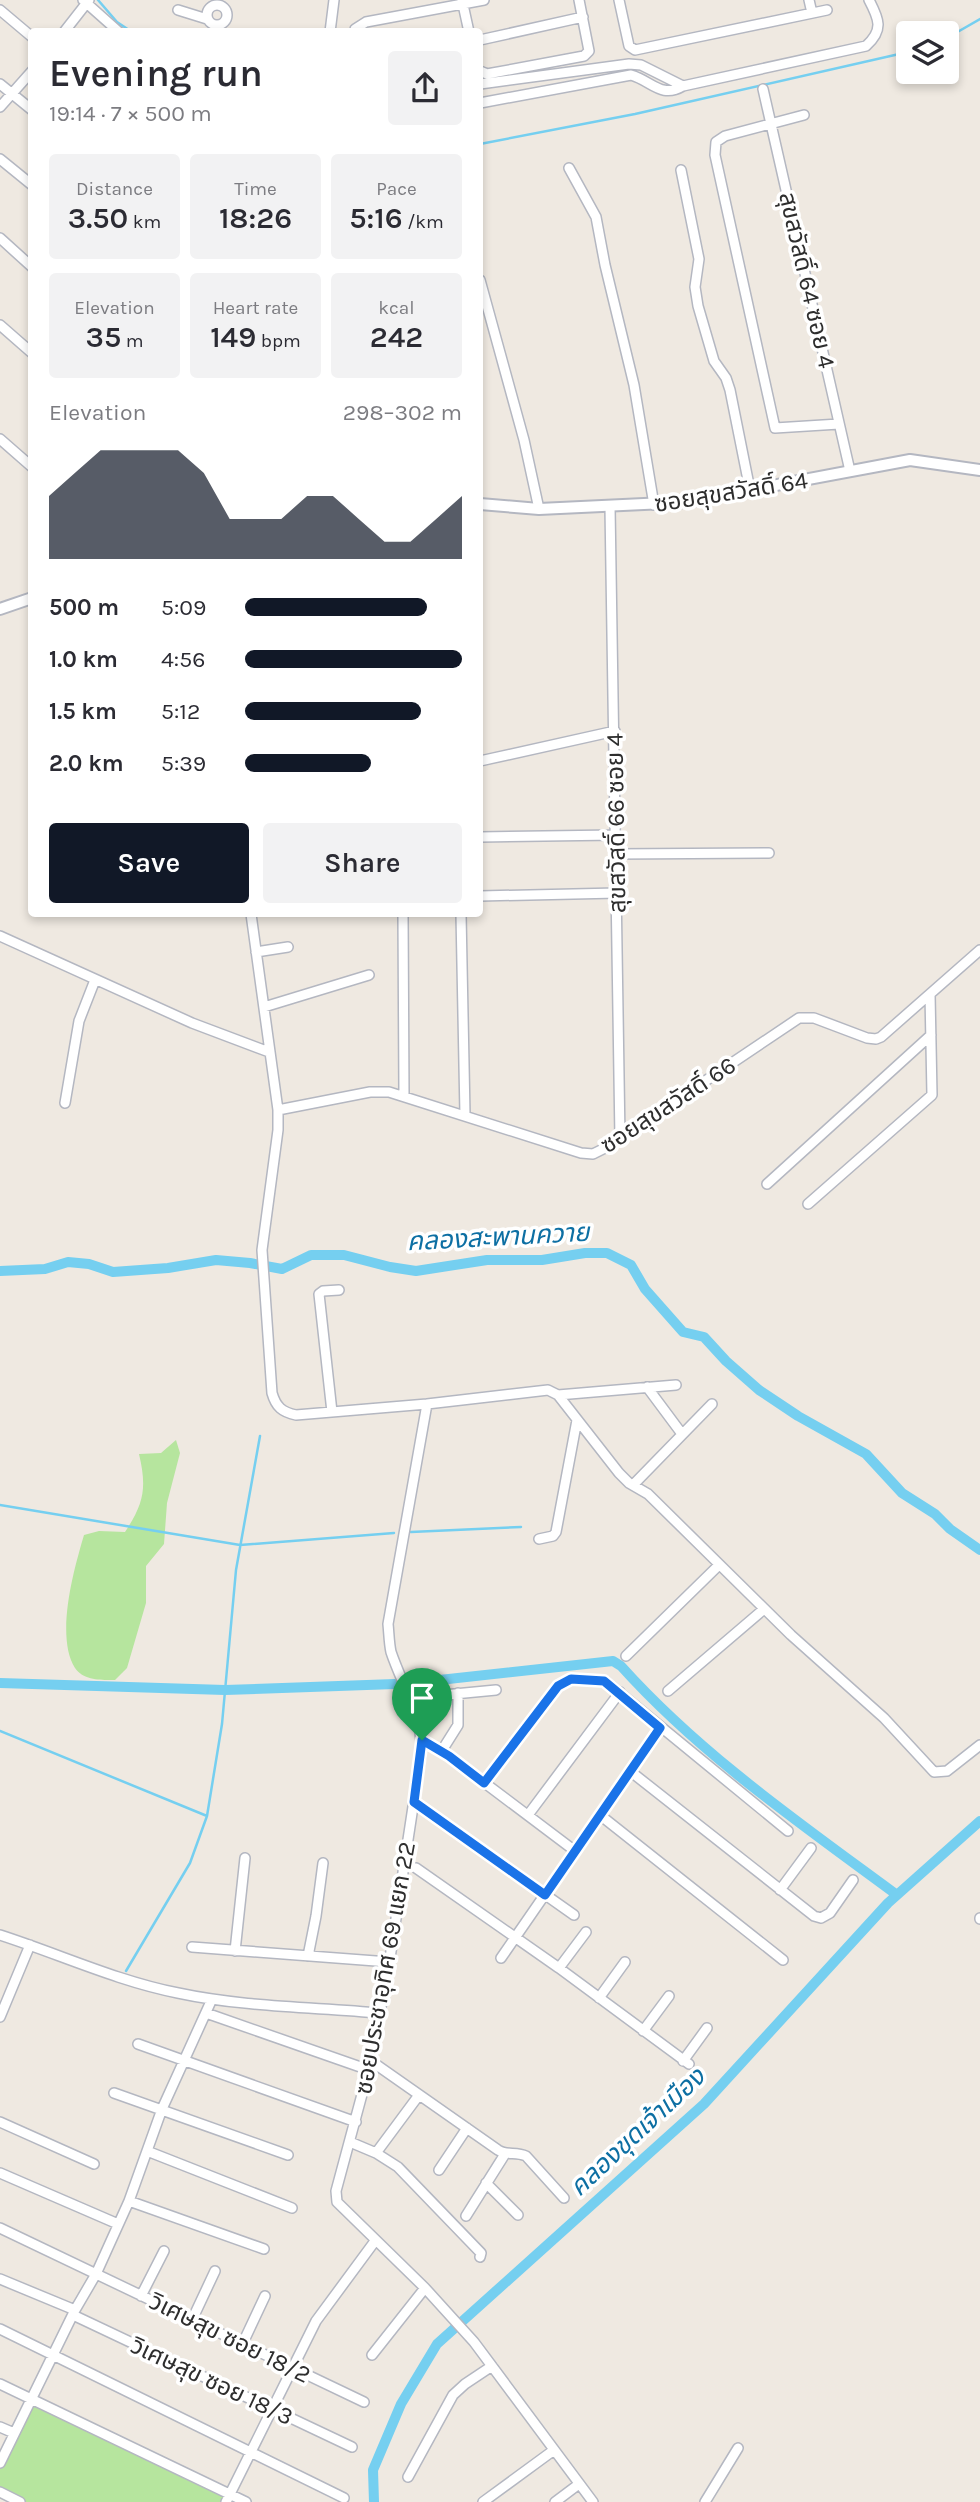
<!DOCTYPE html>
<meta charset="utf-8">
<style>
:root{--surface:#fff;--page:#f2f2f3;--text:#2b2b33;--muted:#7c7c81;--accent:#111827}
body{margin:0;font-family:Karla,"Noto Sans Thai",sans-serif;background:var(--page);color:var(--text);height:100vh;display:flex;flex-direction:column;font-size:26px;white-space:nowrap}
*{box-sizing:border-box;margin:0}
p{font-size:23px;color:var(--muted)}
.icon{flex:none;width:38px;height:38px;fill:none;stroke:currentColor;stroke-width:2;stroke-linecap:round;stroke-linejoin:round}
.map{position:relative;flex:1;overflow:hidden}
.details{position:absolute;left:28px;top:28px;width:455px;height:889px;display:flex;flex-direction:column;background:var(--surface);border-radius:7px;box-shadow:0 4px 10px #0003}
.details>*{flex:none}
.fabs{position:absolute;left:896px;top:21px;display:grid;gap:14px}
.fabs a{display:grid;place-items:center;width:63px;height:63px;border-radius:7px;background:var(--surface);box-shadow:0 4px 10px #0003;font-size:35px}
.pin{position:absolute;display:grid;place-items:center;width:60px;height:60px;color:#fff;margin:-72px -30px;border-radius:50% 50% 50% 0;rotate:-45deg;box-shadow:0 0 7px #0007}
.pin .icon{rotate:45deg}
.round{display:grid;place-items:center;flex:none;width:74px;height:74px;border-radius:7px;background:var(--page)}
.headline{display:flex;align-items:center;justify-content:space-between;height:119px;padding:0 21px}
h1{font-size:38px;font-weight:600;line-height:52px}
.stats{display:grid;grid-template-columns:repeat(3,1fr);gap:10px;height:119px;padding:7px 21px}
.stats div{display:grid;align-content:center;border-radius:7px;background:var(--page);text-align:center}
.stats b{font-size:30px;font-weight:600}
.stats small{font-size:19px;font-weight:400}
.stats p{font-size:19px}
.chart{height:196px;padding:14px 21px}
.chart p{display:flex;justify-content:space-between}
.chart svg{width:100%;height:126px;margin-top:7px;fill:var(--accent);opacity:.7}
.action{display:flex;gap:14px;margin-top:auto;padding:14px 21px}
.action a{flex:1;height:80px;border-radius:7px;background:var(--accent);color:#fff;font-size:28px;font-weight:600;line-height:80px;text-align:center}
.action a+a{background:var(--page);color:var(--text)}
ul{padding:0 21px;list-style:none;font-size:23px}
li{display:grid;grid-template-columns:112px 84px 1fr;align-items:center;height:52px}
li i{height:18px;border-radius:9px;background:var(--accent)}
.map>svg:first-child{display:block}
.green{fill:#b6e59e}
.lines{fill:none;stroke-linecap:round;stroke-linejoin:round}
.stream{stroke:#75cff0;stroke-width:2.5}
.canal{stroke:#75cff0;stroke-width:10}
.minor-casing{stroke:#b4b7c1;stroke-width:12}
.tertiary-casing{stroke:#b4b7c1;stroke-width:14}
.minor{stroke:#fff;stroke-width:9}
.tertiary{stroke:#fff;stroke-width:10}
.route-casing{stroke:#fff;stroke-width:14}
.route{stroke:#1a73e8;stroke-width:9}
.labels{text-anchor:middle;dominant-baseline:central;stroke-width:7;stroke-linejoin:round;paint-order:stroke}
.street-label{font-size:24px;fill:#2e2e2e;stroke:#fff}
.water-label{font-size:26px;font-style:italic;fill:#0d6fa3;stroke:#fff}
</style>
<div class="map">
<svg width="980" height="2502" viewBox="0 0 980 2502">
<rect width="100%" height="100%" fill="#efe9e1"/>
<path class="green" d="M 176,1440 L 180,1453 L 167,1503 L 164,1544 L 146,1566 L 146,1603 L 127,1668 L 115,1680 C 102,1680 84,1681 75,1668 C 55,1636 74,1569 84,1535 L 99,1531 L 125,1532 C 144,1503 147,1488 139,1454 L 161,1453 Z
M 32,2399 L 230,2494 L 226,2502 L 20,2502 L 0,2492 L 0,2464 Z"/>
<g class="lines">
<path class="stream" d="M 98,0 L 117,22 L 132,32
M 947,38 L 980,19
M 480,144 L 635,114 L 908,52
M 480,199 L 480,203
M 0,1505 L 240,1545 L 394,1533
M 411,1532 L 521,1527
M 0,1731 L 207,1816
M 126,1971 L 190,1863 L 207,1816 L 222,1724 L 236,1570 L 260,1436"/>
<path class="canal" d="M 0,1271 L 45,1269 L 68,1262 L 89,1264 L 113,1272 L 168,1268 L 216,1260 L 250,1263 L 282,1269 L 311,1255 L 344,1255 L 390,1267 L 416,1271 L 487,1260 L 542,1260 L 585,1253 L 607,1253 L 631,1265 L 645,1289 L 683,1332 L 704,1337 L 726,1361 L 759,1390 L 798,1416 L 866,1454 L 902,1493 L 935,1514 L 950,1529 L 980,1550
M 0,1683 L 225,1690 L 395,1684
M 412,1683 L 613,1661 L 621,1666 C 701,1755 801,1824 897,1895
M 374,2502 L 373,2470 L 401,2404 L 437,2344 L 704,2104 L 888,1903 L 980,1821"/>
<g class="minor-casing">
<path id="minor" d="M 83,0 L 119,32
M 462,0 L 469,32
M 619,0 L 629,46 L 635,50 L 827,10
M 809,0 L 812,13
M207 15a10 10 0 1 1 20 0a10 10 0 1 1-20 0Z
M 0,10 L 32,37
M 178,10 L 207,19
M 64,32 L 89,0
M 330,32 L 334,0
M 355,32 L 355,29 L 366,22 L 484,0
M 480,40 L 583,17
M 480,71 L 487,74 L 584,56 L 589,51 L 579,0
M 0,84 L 32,110
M 480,84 L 629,64 L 641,65 L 683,86
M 763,89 L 850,471
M 480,103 L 631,75 C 652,81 661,99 683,86 L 866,46 C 884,30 879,19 869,0
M 0,107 L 32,71
M 804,115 L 725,136 L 716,142 L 715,155 L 775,428 L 839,424
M 0,159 L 32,185
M 569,168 L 596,217 L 605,265 L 634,385 L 654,505
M 681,170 L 699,259 L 695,287 L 698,306 L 714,361 L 726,378 L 730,390 L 750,490
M 0,238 L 32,267
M 480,280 L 524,440 L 539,509
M 0,325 L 32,353
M 0,439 L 32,467
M 610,507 L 620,1139
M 480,761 L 615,731
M 480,837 L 616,835
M 616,854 L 769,853
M 480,896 L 617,893
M 251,914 L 278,1110 L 278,1130 L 262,1250 L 272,1393 C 276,1407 282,1412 296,1415 L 427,1404 L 388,1624 C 389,1633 389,1643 391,1652 C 402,1685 424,1719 421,1754 L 390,1958 L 371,2061 L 336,2191 L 337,2202 L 425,2288 L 474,2342 L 593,2502
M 403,914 L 404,1095
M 461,914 L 465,1115
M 0,936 L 192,1023 L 269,1052
M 256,952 L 288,947
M 264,1007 L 369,975
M 65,1103 L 79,1021 L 95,980
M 278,1110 L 370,1092 L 389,1092 L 581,1153 L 593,1154 L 607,1147 L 799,1018 L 814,1018 L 867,1038 L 876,1039 L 881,1037 L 980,950
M 767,1184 L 931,1035
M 808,1204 L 932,1095 L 930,994
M 647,1387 L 682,1434
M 558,1395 L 676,1385
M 427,1404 L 548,1390 L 558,1395 L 619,1473 L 629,1483 L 648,1494 L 791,1635 L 884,1718 L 934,1772 L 947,1771 L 980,1745
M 332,1412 L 319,1294 L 323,1291 L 339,1290
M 633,1485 L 712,1404
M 539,1539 L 553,1536 L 556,1532 L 577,1420
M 626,1656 L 719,1565
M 668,1691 L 764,1609
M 423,1697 L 496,1690
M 422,1740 L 449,1756 L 575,1851
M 441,1752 L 458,1725 L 458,1693
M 630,1771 L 814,1916 L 821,1918 L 830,1913 L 853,1880
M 484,1783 L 558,1686 L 571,1679 L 605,1681 L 788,1831
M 414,1802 L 574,1915
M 528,1815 L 620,1692
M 600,1815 L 783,1960
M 416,1868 L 559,1968 L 689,2064
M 780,1890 L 811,1848
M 980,1918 L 980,1919
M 0,1935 C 59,1954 117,1981 178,1993 C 243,2007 313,2007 380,2013
M 192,1947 L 389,1962
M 235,1951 L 245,1858
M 308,1956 L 316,1916 L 323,1863
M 501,1958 L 660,1728
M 559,1968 L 586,1932
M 599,1998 L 625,1962
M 206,2013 L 369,2070
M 0,2017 L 30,1945
M 643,2031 L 669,1996
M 138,2044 L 356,2122
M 371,2061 L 498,2150 C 507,2156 516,2151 526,2156 L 564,2198
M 683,2061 L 707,2028
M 114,2093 L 288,2155
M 0,2122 L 94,2164
M 350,2142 L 376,2153 L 398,2167 L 481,2253 L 480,2257
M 147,2151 L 292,2208
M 376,2153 L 419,2095
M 439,2170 L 467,2128
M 0,2173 L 118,2224
M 486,2183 L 518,2215
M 129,2201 L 264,2249
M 466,2216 L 505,2154
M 0,2228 L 364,2402
M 0,2279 L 75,2310
M 141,2296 L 164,2251
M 73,2315 L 352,2447
M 192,2320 L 215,2271
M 0,2329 L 344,2498
M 242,2345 L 265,2296
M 372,2355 L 425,2288
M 0,2384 L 246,2502
M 0,2427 L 14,2433
M 0,2463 L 75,2310 L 96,2274 L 129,2201 L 162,2109 L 212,1999
M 408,2477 L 453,2395 L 465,2384 L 492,2366
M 0,2492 L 20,2502
M 226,2502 L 316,2321 L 375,2241
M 483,2502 L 554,2450
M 555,2502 L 579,2484
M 705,2502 L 738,2448"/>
</g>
<g class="tertiary-casing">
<path id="tertiary" d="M 480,504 L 539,509 L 686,502 L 910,460 L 980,470
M 0,609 L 32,598"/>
</g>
<use href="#minor" class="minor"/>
<use href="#tertiary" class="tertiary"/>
</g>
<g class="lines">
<g class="route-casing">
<path id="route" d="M 571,1679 L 604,1681 L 660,1728 L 545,1895 L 414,1802 L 422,1740 L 449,1756 L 484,1783 L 558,1686 Z"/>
</g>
<use href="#route" class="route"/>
</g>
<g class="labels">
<g class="street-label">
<text transform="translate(807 280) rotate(77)">สุขสวัสดิ์ 64 ซอย 4</text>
<text transform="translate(731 492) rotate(-9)">ซอยสุขสวัสดิ์ 64</text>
<text transform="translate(616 823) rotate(-91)">สุขสวัสดิ์ 66 ซอย 4</text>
<text transform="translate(668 1105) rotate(-33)">ซอยสุขสวัสดิ์ 66</text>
<text transform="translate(385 1968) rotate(-80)">ซอยประชาอุทิศ 69 แยก 22</text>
<text transform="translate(230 2338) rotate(26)">วิเศษสุข ซอย 18/2</text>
<text transform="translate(212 2381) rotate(25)">วิเศษสุข ซอย 18/3</text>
</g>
<g class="water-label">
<text transform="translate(498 1237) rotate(-3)">คลองสะพานควาย</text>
<text transform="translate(637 2132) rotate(-43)">คลองขุดเจ้าเมือง</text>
</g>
</g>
</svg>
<div class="fabs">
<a><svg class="icon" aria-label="layers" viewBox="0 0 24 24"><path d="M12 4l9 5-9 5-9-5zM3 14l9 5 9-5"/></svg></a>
</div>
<div class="pin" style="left:422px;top:1740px;background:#1e9e55"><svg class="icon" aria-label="arrive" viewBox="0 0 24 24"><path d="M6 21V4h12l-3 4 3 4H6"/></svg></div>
<section class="details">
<div class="headline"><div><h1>Evening run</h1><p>19:14 · 7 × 500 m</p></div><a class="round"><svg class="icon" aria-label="share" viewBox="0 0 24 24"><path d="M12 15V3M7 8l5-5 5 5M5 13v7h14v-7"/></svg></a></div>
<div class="stats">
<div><p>Distance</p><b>3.50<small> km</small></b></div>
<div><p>Time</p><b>18:26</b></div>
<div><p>Pace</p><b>5:16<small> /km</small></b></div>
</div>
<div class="stats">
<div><p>Elevation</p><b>35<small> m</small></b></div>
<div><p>Heart rate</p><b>149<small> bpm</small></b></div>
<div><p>kcal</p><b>242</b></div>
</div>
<div class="chart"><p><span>Elevation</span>298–302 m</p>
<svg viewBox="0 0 160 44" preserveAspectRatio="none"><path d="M0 44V22L10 14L20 6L30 6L40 6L50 6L60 14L70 30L80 30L90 30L100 22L110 22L120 30L130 38L140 38L150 30L160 22V44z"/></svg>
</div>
<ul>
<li><b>500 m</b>5:09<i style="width:84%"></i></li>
<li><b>1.0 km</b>4:56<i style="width:100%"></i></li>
<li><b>1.5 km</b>5:12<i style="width:81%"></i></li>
<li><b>2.0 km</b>5:39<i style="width:58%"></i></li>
</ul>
<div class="action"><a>Save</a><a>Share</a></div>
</section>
</div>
